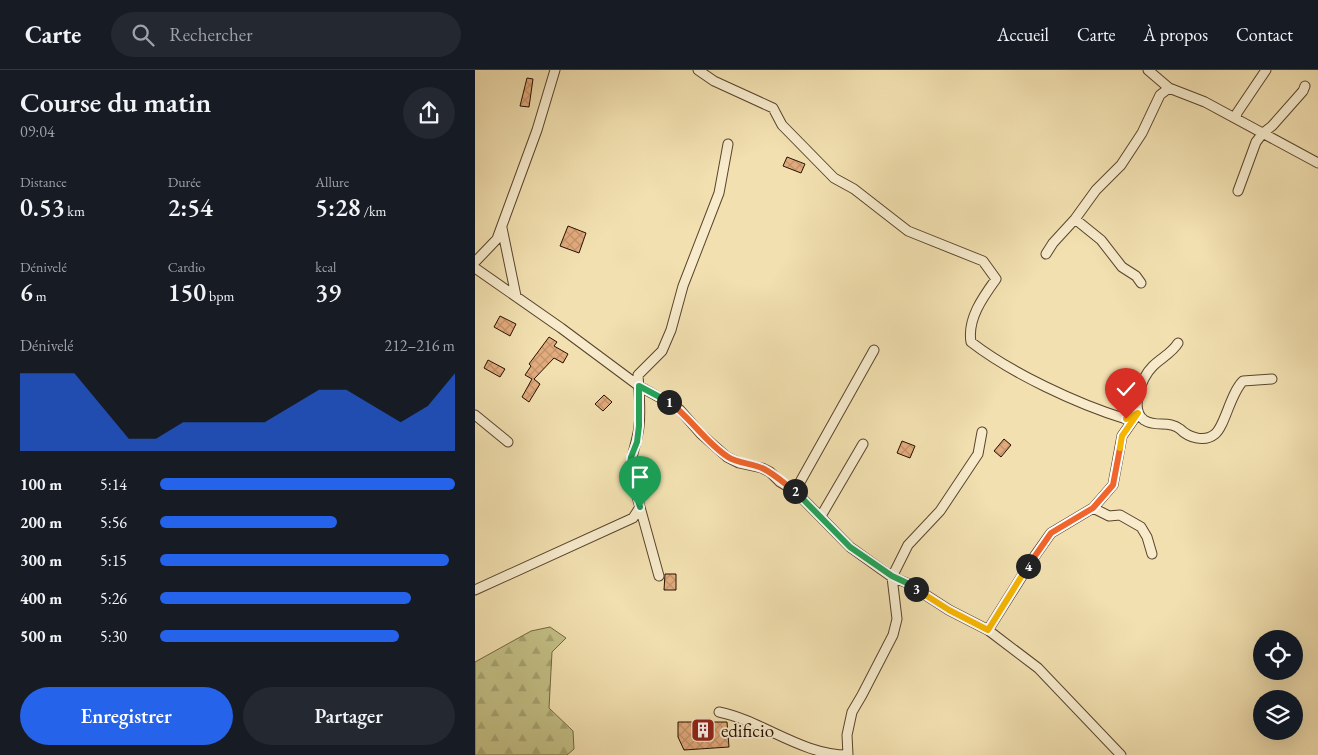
<!DOCTYPE html>
<html lang="fr">
<meta charset="utf-8">
<style>
:root{--surface:#171b24;--page:#242831;--text:#f1f3f6;--muted:#9ea1a6;--line:#363941;--accent:#2563eb}
body{margin:0;font-family:"EB Garamond",serif;background:var(--page);color:var(--text);height:100vh;display:flex;flex-direction:column;font-size:19px;white-space:nowrap}
*{box-sizing:border-box;margin:0}
p{font-size:16px;color:var(--muted)}
.icon{flex:none;width:28px;height:28px;fill:none;stroke:currentColor;stroke-width:2;stroke-linecap:round;stroke-linejoin:round}
.map{position:relative;flex:1;overflow:hidden}
.sheet{display:flex;flex-direction:column;background:var(--surface);width:475px}
.sheet>*{flex:none}
.tools{position:absolute;left:778px;top:560px;display:grid;gap:10px}
.tools a{display:grid;place-items:center;width:50px;height:50px;border-radius:50%;background:var(--surface);box-shadow:0 5px 20px #0002;font-size:25px}
.pin{position:absolute;display:grid;place-items:center;width:42px;height:42px;color:#fff;margin:-51px -21px;border-radius:50% 50% 50% 0;rotate:-45deg;box-shadow:0 0 5px #0007}
.pin .icon{rotate:45deg}
.km{position:absolute;width:25px;height:25px;margin:-12px;border-radius:50%;background:#222;color:#fff;font-size:14px;line-height:25px;text-align:center}
.round{display:grid;place-items:center;flex:none;width:52px;height:52px;border-radius:26px;background:var(--page)}
.headline{display:flex;align-items:center;justify-content:space-between;height:85px;padding:0 20px}
h1{font-size:28px;font-weight:600;line-height:38px}
.stats{display:grid;grid-template-columns:repeat(3,1fr);gap:8px;height:85px;padding:5px 20px}
.stats div{display:grid;align-content:center}
.stats b{font-size:25px;font-weight:600}
.stats small{font-size:14px;font-weight:400}
.stats p{font-size:14px}
.chart{height:140px;padding:10px 20px}
.chart p{display:flex;justify-content:space-between}
.chart svg{width:100%;height:90px;margin-top:5px;fill:var(--accent);opacity:.7}
.action{display:flex;gap:10px;margin-top:auto;padding:10px 20px}
.action a{flex:1;height:58px;border-radius:30px;background:var(--accent);color:#fff;font-size:20px;font-weight:600;line-height:58px;text-align:center}
.action a+a{background:var(--page);color:var(--text)}
ul{padding:0 20px;list-style:none;font-size:16px}
li{display:grid;grid-template-columns:80px 60px 1fr;align-items:center;height:38px}
li i{height:12px;border-radius:6px;background:var(--accent)}
header{display:flex;align-items:center;gap:30px;box-sizing:border-box;height:70px;padding:0 25px;background:var(--surface);border-bottom:1px solid var(--line)}
header strong{font-size:24px}
nav{display:flex;gap:28px;margin-inline-start:auto;font-size:18px}
.search{width:350px;height:45px;background:var(--page);display:flex;align-items:center;gap:12px;box-sizing:border-box;padding:0 18px;border-radius:28px;color:var(--muted);font-size:19px}
main{display:flex;flex:1;min-height:0}
.map>svg:first-child{display:block}
.forest{fill:url(#forest-firs);stroke:#746843}
.building{fill:url(#building-cross-hatch);stroke:#261000}
.lines{fill:none;stroke-linecap:round;stroke-linejoin:round}
.minor-casing{stroke:#59442c;stroke-width:11}
.minor{stroke:#f7ebcc;stroke-width:9}
.split-1-casing{stroke:#fff;stroke-width:10}
.split-2-casing{stroke:#fff;stroke-width:10}
.split-3-casing{stroke:#fff;stroke-width:10}
.split-4-casing{stroke:#fff;stroke-width:10}
.split-5-casing{stroke:#fff;stroke-width:10}
.split-6-casing{stroke:#fff;stroke-width:10}
.split-1{stroke:#22a559;stroke-width:6}
.split-2{stroke:#f0652b;stroke-width:6}
.split-3{stroke:#22a559;stroke-width:6}
.split-4{stroke:#f5b400;stroke-width:6}
.split-5{stroke:#f0652b;stroke-width:6}
.split-6{stroke:#f5b400;stroke-width:6}
.labels{text-anchor:middle;dominant-baseline:central;stroke-width:4;stroke-linejoin:round;paint-order:stroke}
.poi-label{font-size:19px;fill:#261000;stroke:#f7ebcc;text-anchor:start}
</style>
<header>
<strong>Carte</strong>
<div class="search"><svg class="icon" aria-label="search" viewBox="0 0 24 24"><circle cx="10" cy="10" r="6"/><path d="M15 15l6 6"/></svg>Rechercher</div>
<nav><a>Accueil</a><a>Carte</a><a>À propos</a><a>Contact</a></nav>
</header>
<main>
<section class="sheet">
<div class="headline"><div><h1>Course du matin</h1><p>09:04</p></div><a class="round"><svg class="icon" aria-label="share" viewBox="0 0 24 24"><path d="M12 15V3M7 8l5-5 5 5M5 13v7h14v-7"/></svg></a></div>
<div class="stats">
<div><p>Distance</p><b>0.53<small> km</small></b></div>
<div><p>Durée</p><b>2:54</b></div>
<div><p>Allure</p><b>5:28<small> /km</small></b></div>
</div>
<div class="stats">
<div><p>Dénivelé</p><b>6<small> m</small></b></div>
<div><p>Cardio</p><b>150<small> bpm</small></b></div>
<div><p>kcal</p><b>39</b></div>
</div>
<div class="chart"><p><span>Dénivelé</span>212–216 m</p>
<svg viewBox="0 0 160 44" preserveAspectRatio="none"><path d="M0 44V6L10 6L20 6L30 22L40 38L50 38L60 30L70 30L80 30L90 30L100 22L110 14L120 14L130 22L140 30L150 22L160 6V44z"/></svg>
</div>
<ul>
<li><b>100 m</b>5:14<i style="width:100%"></i></li>
<li><b>200 m</b>5:56<i style="width:60%"></i></li>
<li><b>300 m</b>5:15<i style="width:98%"></i></li>
<li><b>400 m</b>5:26<i style="width:85%"></i></li>
<li><b>500 m</b>5:30<i style="width:81%"></i></li>
</ul>
<div class="action"><a>Enregistrer</a><a>Partager</a></div>
</section>
<div class="map">
<svg width="843" height="685" viewBox="0 0 843 685">
<defs>
<pattern id="forest-firs" width="22" height="20" patternUnits="userSpaceOnUse" patternTransform="scale(1.25)"><rect width="22" height="20" fill="#c3c086"/><path d="M5 1l3.5 6h-7zM16 11l3.5 6h-7z" fill="#a7a472"/></pattern>
<pattern id="building-cross-hatch" width="8" height="8" patternUnits="userSpaceOnUse" patternTransform="scale(1.25)"><rect width="8" height="8" fill="#e2ab7d"/><path d="M0 0l8 8M0 8l8-8" fill="none" stroke="#c2926a"/></pattern>
</defs>
<rect width="100%" height="100%" fill="#f2e0b0"/>
<filter id="stains"><feTurbulence type="fractalNoise" baseFrequency=".004" numOctaves="4"/><feColorMatrix values="0 0 0 0 .2 0 0 0 0 .09 0 0 0 0 .02 0 0 0 .5 -.17"/></filter>
<radialGradient id="worn" r=".72"><stop offset=".6" stop-color="#630" stop-opacity="0"/><stop offset="1" stop-color="#630" stop-opacity=".3"/></radialGradient>
<path class="forest" d="M 75,557 L 91,568 L 77,582 L 74,638 L 98,661 L 99,679 L 92,685 L 0,685 L 0,592 L 56,561 Z"/>
<path class="building" d="M 52,8 L 58,9 L 54,37 L 45,36 Z
M 312,87 L 330,94 L 326,103 L 308,96 Z
M 93,156 L 111,163 L 104,183 L 85,176 Z
M 25,246 L 41,254 L 35,266 L 19,257 Z
M 74,267 L 82,272 L 79,276 L 93,284 L 88,293 L 79,288 L 59,309 L 65,314 L 54,332 L 47,327 L 57,309 L 50,305 L 56,296 L 54,294 Z
M 13,290 L 30,299 L 25,307 L 9,298 Z
M 129,325 L 137,332 L 128,341 L 120,334 Z
M 529,369 L 536,375 L 526,387 L 519,381 Z
M 427,371 L 440,376 L 435,388 L 422,383 Z
M 190,504 L 201,504 L 201,520 L 189,520 Z
M 203,652 L 252,652 L 254,677 L 209,680 L 203,667 Z"/>
<g class="lines">
<g class="minor-casing">
<path id="minor" d="M 223,0 L 239,11 L 298,38 L 307,55 L 359,108 L 379,119 L 433,161 L 508,191 L 521,209 C 508,227 492,249 496,272 C 536,303 602,334 651,349 L 663,343
M 673,0 L 694,18 L 730,32 L 843,93
M 761,48 L 762,43 L 791,0
M 763,121 L 781,72 L 788,63 L 797,56 L 828,21 L 830,16
M 600,149 L 626,170 L 647,197 L 661,206 L 666,213
M 27,158 L 41,226
M 571,184 L 578,173 L 600,149 L 621,120 L 646,95 L 667,63 L 685,25 L 694,18
M 0,192 L 22,169 L 62,60 L 80,0
M 0,198 L 86,258 L 164,316 L 189,330 L 205,340 L 226,364 L 252,387 L 264,393 L 287,398 L 295,402 L 305,412 L 320,421 L 375,477 L 417,507 L 432,513 L 474,540 L 513,560 L 563,598 L 646,685
M 703,273 C 697,283 686,288 678,296 C 667,307 654,339 669,350 C 681,358 694,350 705,359 C 713,367 729,373 740,364 C 750,356 755,324 768,311 L 797,309
M 0,345 L 33,372
M 320,421 L 399,280
M 618,438 L 634,446 L 645,445 L 666,457 L 672,467 L 677,484
M 346,446 L 388,374
M 184,506 L 155,401 C 156,386 162,372 164,357 C 166,340 164,321 163,305 L 187,281 L 196,260 L 208,216 L 244,123 L 253,74
M 0,520 L 158,448 L 165,437
M 513,560 L 559,487 L 576,463 L 618,438 L 638,415 L 647,366 L 663,343
M 244,642 C 288,651 326,685 373,685
M 373,685 L 372,665 L 377,642 L 387,625 L 418,565 L 422,549 L 417,507 L 433,475 L 465,441 L 503,384 L 507,362"/>
</g>
<use href="#minor" class="minor"/>
</g>
<g class="lines">
<g class="split-1-casing">
<path id="split-1" d="M 165,437 L 155,401 L 156,387 L 162,372 L 164,356 L 164,316 L 194,332"/>
</g>
<g class="split-2-casing">
<path id="split-2" d="M 194,332 C 216,348 230,372 253,387 C 264,394 277,393 289,399 C 299,404 310,414 320,421"/>
</g>
<g class="split-3-casing">
<path id="split-3" d="M 320,421 L 375,477 L 417,506 L 432,513 L 441,519"/>
</g>
<g class="split-4-casing">
<path id="split-4" d="M 441,519 L 474,540 L 513,560 L 553,496"/>
</g>
<g class="split-5-casing">
<path id="split-5" d="M 553,496 L 576,463 L 618,438 L 638,415 L 645,378"/>
</g>
<g class="split-6-casing">
<path id="split-6" d="M 645,378 L 647,366 L 663,343 L 651,349"/>
</g>
<use href="#split-1" class="split-1"/>
<use href="#split-2" class="split-2"/>
<use href="#split-3" class="split-3"/>
<use href="#split-4" class="split-4"/>
<use href="#split-5" class="split-5"/>
<use href="#split-6" class="split-6"/>
</g>
<defs>
<g id="building-square" transform="scale(1.25)"><rect x="-9" y="-9" width="18" height="18" rx="4" fill="#8f2418" stroke="#f7ebcc"/><path d="M-4-6H4V6H1V3H-1V6H-4ZM-2.5-4.3h1.7v1.8h-1.7ZM.8-4.3h1.7v1.8H.8ZM-2.5-1h1.7V.8h-1.7ZM.8-1h1.7V.8H.8Z" fill="#fff"/></g>
</defs>
<g fill-rule="evenodd">
<use href="#building-square" x="228" y="660"/>
</g>
<g class="labels">
<g class="poi-label">
<text x="246" y="660">edificio</text>
</g>
</g>
<rect width="100%" height="100%" filter="url(#stains)"/>
<rect width="100%" height="100%" fill="url(#worn)"/>
</svg>
<div class="tools">
<a><svg class="icon" aria-label="locate" viewBox="0 0 24 24"><circle cx="12" cy="12" r="6"/><path d="M12 2v4M12 18v4M2 12h4M18 12h4"/></svg></a>
<a><svg class="icon" aria-label="layers" viewBox="0 0 24 24"><path d="M12 4l9 5-9 5-9-5zM3 14l9 5 9-5"/></svg></a>
</div>
<div class="pin" style="left:165px;top:437px;background:#1e9e55"><svg class="icon" aria-label="arrive" viewBox="0 0 24 24"><path d="M6 21V4h12l-3 4 3 4H6"/></svg></div>
<div class="pin" style="left:651px;top:349px;background:#d93025"><svg class="icon" aria-label="check" viewBox="0 0 24 24"><path d="M5 12l5 5 9-10"/></svg></div>
<b class="km" style="left:194px;top:332px">1</b>
<b class="km" style="left:320px;top:421px">2</b>
<b class="km" style="left:441px;top:519px">3</b>
<b class="km" style="left:553px;top:496px">4</b>
</div>
</main>
